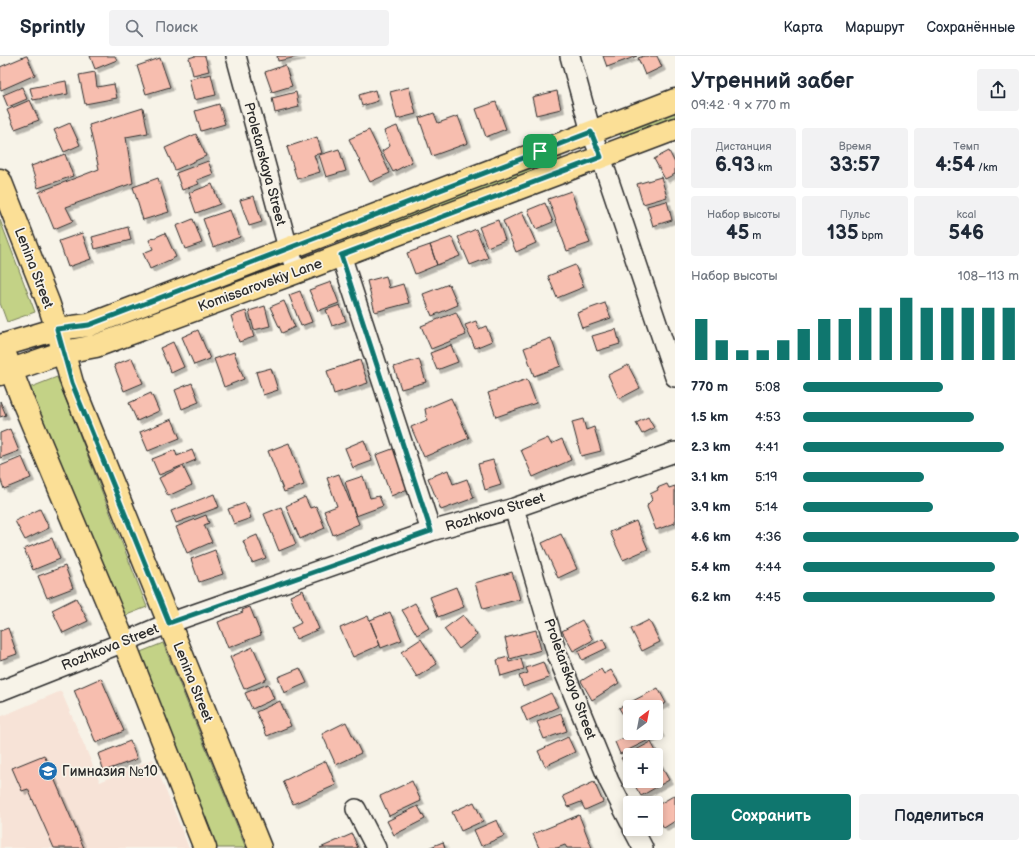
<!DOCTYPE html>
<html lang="ru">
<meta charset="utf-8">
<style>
:root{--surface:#fff;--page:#f2f2f3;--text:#1f2937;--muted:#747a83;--line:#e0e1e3;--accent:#0f766e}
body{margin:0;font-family:"Balsamiq Sans",sans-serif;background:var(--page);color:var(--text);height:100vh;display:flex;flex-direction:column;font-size:15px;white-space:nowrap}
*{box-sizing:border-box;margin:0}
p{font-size:13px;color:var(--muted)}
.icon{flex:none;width:22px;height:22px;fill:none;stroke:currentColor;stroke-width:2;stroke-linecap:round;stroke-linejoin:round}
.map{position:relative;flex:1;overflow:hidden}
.side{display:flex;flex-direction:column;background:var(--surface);width:360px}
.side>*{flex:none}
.needle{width:26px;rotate:32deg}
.buttons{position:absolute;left:623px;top:644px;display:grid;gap:8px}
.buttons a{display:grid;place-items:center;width:40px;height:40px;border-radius:4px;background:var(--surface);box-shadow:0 2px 10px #0003;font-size:20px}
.pin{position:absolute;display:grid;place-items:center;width:34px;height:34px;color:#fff;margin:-17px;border-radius:8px;box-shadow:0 2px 6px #0006}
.round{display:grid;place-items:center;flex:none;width:42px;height:42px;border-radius:4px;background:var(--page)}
.headline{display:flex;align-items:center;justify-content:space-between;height:68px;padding:0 16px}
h1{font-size:22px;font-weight:700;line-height:30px}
.metrics{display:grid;grid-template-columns:repeat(3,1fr);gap:6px;height:68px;padding:4px 16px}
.metrics div{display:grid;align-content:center;border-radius:4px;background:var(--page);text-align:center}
.metrics b{font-size:20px;font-weight:700}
.metrics small{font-size:11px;font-weight:400}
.metrics p{font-size:11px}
.chart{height:112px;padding:8px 16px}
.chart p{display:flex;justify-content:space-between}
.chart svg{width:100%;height:72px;margin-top:4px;stroke:var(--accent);stroke-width:6}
.button{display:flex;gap:8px;margin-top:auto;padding:8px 16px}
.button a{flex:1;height:46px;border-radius:4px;background:var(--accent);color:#fff;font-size:16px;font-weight:700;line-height:46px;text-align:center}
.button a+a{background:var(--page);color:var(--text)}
ul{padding:0 16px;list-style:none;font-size:13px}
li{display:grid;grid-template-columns:64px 48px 1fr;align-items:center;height:30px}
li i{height:10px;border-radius:5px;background:var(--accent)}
header{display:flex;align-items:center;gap:24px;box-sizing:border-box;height:56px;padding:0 20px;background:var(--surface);border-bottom:1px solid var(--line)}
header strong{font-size:19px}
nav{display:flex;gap:22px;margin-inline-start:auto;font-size:14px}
.search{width:280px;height:36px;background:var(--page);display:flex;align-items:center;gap:10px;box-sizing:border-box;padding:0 14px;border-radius:4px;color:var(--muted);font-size:15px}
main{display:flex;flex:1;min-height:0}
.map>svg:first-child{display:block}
.built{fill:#f7e3d7}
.green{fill:#c3d286;stroke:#777e58}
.building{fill:#f7beaf;stroke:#2b2b2b;filter:url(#shadow)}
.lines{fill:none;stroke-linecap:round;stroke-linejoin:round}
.minor-casing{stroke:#2b2b2b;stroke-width:22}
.major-casing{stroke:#2b2b2b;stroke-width:25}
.minor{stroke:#f7f3e8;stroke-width:19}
.major{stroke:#fbdf96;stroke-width:22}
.route-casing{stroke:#fff;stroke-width:8}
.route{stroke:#0f766e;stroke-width:5}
.labels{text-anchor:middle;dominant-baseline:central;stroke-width:3.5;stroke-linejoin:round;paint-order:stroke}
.street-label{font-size:14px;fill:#2b2b2b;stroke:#f7f3e8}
.poi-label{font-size:14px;fill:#2b2b2b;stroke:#f7f3e8;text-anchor:start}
</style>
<header>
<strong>Sprintly</strong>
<div class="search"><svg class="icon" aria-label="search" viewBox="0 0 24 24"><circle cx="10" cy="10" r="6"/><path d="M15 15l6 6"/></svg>Поиск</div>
<nav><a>Карта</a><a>Маршрут</a><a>Сохранённые</a></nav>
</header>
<main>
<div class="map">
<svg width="675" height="792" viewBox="0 0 675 792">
<defs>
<filter id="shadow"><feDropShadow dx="3.5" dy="3.5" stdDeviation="0" flood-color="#0004"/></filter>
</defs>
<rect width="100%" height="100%" fill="#f7f3e8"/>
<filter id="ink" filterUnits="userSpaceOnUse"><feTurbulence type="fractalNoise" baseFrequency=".025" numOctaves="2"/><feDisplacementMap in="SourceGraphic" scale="8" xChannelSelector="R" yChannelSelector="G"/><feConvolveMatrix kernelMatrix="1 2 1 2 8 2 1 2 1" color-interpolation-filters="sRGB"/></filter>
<g filter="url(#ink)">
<path class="built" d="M 61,635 L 100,726 L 153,703 L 189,792 L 0,792 L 0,661 Z"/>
<path class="green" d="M 675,51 L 675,64 L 622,83 L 618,73 Z
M 559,96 L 563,106 L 345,189 L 341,180 Z
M 0,164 L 35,256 L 7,266 L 0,247 Z
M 280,205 L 283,213 L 100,282 L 97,274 Z
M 57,321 L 147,551 L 119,562 L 29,332 Z
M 163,587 L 246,792 L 211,792 L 133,599 Z"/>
<path class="building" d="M 26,0 L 27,0 L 35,19 L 1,34 L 0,31 L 0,11 Z
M 90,0 L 115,0 L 117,4 L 95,13 Z
M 195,0 L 205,0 L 209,15 L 193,19 L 189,2 Z
M 277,0 L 302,0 L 278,5 Z
M 603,0 L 637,0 L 607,11 Z
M 644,0 L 657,0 L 662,11 L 645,19 L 638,2 Z
M 160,2 L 170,31 L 146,38 L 137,10 Z
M 285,9 L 292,30 L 272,36 L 265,16 Z
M 95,16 L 97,31 L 114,28 L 117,42 L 85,48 L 79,19 Z
M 211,18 L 216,39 L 194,44 L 189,23 Z
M 66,25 L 68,38 L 33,44 L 30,32 Z
M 22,31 L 27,43 L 8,51 L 3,39 Z
M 409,31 L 416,58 L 397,63 L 390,36 Z
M 375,34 L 378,45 L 362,50 L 359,39 Z
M 557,35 L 561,53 L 536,59 L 532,41 Z
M 296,36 L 299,51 L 275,57 L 272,42 Z
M 30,44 L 39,64 L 15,73 L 7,54 Z
M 496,46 L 506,73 L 486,81 L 476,53 Z
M 219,48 L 225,68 L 201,75 L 195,55 Z
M 143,52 L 148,77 L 126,81 L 133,127 L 66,151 L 73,165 L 54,173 L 39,136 L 99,113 L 89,69 Z
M 434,57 L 438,67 L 458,60 L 468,87 L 432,100 L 419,62 Z
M 70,67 L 80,89 L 64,96 L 54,74 Z
M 397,70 L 412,106 L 393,116 L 382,95 L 390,90 L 384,75 Z
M 369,74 L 390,117 L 370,126 L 349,83 Z
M 196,78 L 206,100 L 175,114 L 165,92 Z
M 317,81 L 322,97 L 314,99 L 320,116 L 297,123 L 287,91 Z
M 339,93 L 346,115 L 326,121 L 319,99 Z
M 669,95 L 675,107 L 675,118 L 665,123 L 654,103 Z
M 65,98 L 73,120 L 38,132 L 31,110 Z
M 208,105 L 213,118 L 197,124 L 199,128 L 182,134 L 176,117 Z
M 661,121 L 667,141 L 643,148 L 637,128 Z
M 158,122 L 169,156 L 143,164 L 133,131 Z
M 212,128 L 220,148 L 196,157 L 189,137 Z
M 571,135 L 590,187 L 567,195 L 548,143 Z
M 254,140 L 262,166 L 249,170 L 240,144 Z
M 667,145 L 672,164 L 653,170 L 647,150 Z
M 545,147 L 553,166 L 536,173 L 528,154 Z
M 230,154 L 240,181 L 213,191 L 203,163 Z
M 522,156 L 536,187 L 516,196 L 503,165 Z
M 193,163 L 202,187 L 185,193 L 176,170 Z
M 498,164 L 505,184 L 487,191 L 479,171 Z
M 128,171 L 131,184 L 95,193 L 92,181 Z
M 476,173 L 488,202 L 470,209 L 458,181 Z
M 82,177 L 91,203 L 68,211 L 59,185 Z
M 165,177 L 176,201 L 150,213 L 143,197 L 153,193 L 149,184 Z
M 452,181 L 460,200 L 437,209 L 430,189 Z
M 430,189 L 437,209 L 415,218 L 407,197 Z
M 575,209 L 584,231 L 557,242 L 548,220 Z
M 386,220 L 389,232 L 403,228 L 409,247 L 375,256 L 367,225 Z
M 331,226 L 339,247 L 318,255 L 309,234 Z
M 449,228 L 458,249 L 432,260 L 423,238 Z
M 300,235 L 312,266 L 301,270 L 289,239 Z
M 284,245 L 295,271 L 282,277 L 270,251 Z
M 605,247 L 611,262 L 582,272 L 577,257 Z
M 340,249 L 346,265 L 332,270 L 326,254 Z
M 265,250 L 270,270 L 254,274 L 249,255 Z
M 246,255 L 254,281 L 239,286 L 231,260 Z
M 456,256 L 466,279 L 431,293 L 421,270 Z
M 476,265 L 479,273 L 486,270 L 492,285 L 475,292 L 465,269 Z
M 616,273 L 620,288 L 597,295 L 592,280 Z
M 198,274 L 210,303 L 194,309 L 182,281 Z
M 551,282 L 561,310 L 534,320 L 524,292 Z
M 173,286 L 184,311 L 171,317 L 160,292 Z
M 451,289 L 458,306 L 437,314 L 430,297 Z
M 234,296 L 244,323 L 224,331 L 214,303 Z
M 132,302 L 143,327 L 124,335 L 114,309 Z
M 419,303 L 426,326 L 401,333 L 394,311 Z
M 360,304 L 368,327 L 334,338 L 327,315 Z
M 628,309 L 640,332 L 619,343 L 608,319 Z
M 271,312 L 278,334 L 263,339 L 256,316 Z
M 527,323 L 536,347 L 496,361 L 488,337 Z
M 192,327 L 199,346 L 182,353 L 175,334 Z
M 151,337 L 159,355 L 137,365 L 129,347 Z
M 451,342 L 469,382 L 424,401 L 411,371 L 427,364 L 425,353 Z
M 0,345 L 6,359 L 0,361 Z
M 648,361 L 654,372 L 642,378 L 636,367 Z
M 172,363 L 180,382 L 148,395 L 140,376 Z
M 583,363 L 586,374 L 594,371 L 601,395 L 581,400 L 572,366 Z
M 10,373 L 19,395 L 0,402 L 0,377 Z
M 548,382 L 551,388 L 562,383 L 571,404 L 533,421 L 521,394 Z
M 364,384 L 372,405 L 353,412 L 345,392 Z
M 289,387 L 304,429 L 284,436 L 268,395 Z
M 395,392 L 410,432 L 391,440 L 376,399 Z
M 175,394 L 177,400 L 192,394 L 196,404 L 159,419 L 152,403 Z
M 22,401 L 31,422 L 4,433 L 0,422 L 0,410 Z
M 493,404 L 501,429 L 485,434 L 478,408 Z
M 183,410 L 192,429 L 168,440 L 159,422 Z
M 448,414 L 453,428 L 467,423 L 474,442 L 441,454 L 428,422 Z
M 339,418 L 359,468 L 333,479 L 324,455 L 337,450 L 327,422 Z
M 363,420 L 370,442 L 379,440 L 383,450 L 356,460 L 345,426 Z
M 667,428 L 669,432 L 675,430 L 675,467 L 656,474 L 647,451 L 648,448 L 652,444 L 650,438 L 658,434 L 657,432 Z
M 214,438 L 219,451 L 176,467 L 171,455 Z
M 305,441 L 310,452 L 316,450 L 325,472 L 300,483 L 286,450 Z
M 245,447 L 251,462 L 234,468 L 228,453 Z
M 281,451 L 296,488 L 279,495 L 264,458 Z
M 40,453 L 49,472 L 25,484 L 15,465 Z
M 206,459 L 209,467 L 204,469 L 212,486 L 187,497 L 176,471 Z
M 636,465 L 648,493 L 623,504 L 610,476 Z
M 561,478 L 577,513 L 558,522 L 542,487 Z
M 257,479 L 266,502 L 252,507 L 243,485 Z
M 52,482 L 60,503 L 33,514 L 24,493 Z
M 215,494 L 223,518 L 199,526 L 191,503 Z
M 65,510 L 73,532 L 47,542 L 38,520 Z
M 512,516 L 520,543 L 483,553 L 475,527 Z
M 456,531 L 464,551 L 438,561 L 430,541 Z
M 303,534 L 319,573 L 296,583 L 291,572 L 301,567 L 290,540 Z
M 76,542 L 88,565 L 63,577 L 52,554 Z
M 415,547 L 429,572 L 417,579 L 402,554 Z
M 250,551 L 261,579 L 228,592 L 218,566 L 243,556 L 242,554 Z
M 390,556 L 402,584 L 381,592 L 370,564 Z
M 463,559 L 477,579 L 459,593 L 444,573 Z
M 368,560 L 380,589 L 353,601 L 340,572 Z
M 582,564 L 593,584 L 573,595 L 562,575 Z
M 649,564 L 660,586 L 642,595 L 631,573 Z
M 8,572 L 17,598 L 0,604 L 0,575 Z
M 536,574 L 541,594 L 510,603 L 505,582 Z
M 421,583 L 437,608 L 417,621 L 401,596 Z
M 603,583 L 607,592 L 582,604 L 578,595 Z
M 253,591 L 267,623 L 244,633 L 230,601 Z
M 508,601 L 509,606 L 521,603 L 524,613 L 501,620 L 497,604 Z
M 543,606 L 549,622 L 523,631 L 519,620 L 528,617 L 526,612 Z
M 300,612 L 307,627 L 284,637 L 278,621 Z
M 601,613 L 604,618 L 611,614 L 619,627 L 592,644 L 581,625 Z
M 101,622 L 124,675 L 96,687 L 74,634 Z
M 268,628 L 274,643 L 252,653 L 245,637 Z
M 658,632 L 666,647 L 656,652 L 656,651 L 630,651 L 630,666 L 628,667 L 619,652 Z
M 551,637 L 558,651 L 527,665 L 521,651 Z
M 280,645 L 291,670 L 267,680 L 256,656 Z
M 561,657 L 567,675 L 544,683 L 537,666 Z
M 346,666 L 361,697 L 336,709 L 322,678 Z
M 656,668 L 661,678 L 620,698 L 615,686 L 634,677 L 656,677 Z
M 568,681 L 575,696 L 545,710 L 538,695 Z
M 130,685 L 137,703 L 104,715 L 98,698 Z
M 651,686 L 659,701 L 656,703 L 656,699 L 630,699 L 630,717 L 621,702 Z
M 44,699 L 84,792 L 54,792 L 28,733 L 22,735 L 12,712 Z
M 326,705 L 336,729 L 293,748 L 283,725 Z
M 659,706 L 669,724 L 641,740 L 632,725 L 656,725 L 656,707 Z
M 412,725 L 421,745 L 389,760 L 380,740 Z
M 594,726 L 603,746 L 585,754 L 581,746 L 568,751 L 563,740 Z
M 675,739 L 675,765 L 664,772 L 656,758 L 656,750 Z
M 474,746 L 483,765 L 461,775 L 452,756 Z
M 418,750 L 425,763 L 394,779 L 387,765 Z
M 579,759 L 592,792 L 567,792 L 565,789 L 557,792 L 539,792 L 533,778 Z
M 497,764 L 504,780 L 481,790 L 474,774 Z
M 352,778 L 358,792 L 320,792 Z
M 443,786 L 445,792 L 428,792 Z"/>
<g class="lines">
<g class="minor-casing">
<path id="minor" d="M 236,0 L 288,192 L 297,216
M 570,0 L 591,76 L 601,101 L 675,321
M 341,199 L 431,475
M 514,452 L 557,598 L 609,725 L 630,766
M 0,635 L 124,586 L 169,567 L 431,475 L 514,452 L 675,396
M 356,753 L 376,792
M 633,773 L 643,792"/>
</g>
<g class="major-casing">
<path id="major" d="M 0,124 L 48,246 L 57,273 L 72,327 L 260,792
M 0,290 L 57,273 L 89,269 L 675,44
M 6,301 L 24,348 L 124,586 L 205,792
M 0,318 L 64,296 L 96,290 L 297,216 L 675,73"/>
</g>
<use href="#minor" class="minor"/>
<use href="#major" class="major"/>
</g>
</g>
<g class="lines" filter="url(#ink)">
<g class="route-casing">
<path id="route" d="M 591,76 L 601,101 L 341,199 L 431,475 L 169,567 L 72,327 L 57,273 L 89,269 Z"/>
</g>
<use href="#route" class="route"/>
</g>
<defs>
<g id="school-disc" transform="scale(1)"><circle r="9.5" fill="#1f6fb2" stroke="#f7f3e8"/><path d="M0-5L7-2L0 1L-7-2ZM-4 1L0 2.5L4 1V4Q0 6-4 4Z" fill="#fff"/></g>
</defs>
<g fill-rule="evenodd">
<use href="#school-disc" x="48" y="715"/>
</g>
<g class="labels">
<g class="street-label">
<text transform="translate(265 108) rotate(75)">Proletarskaya Street</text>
<text transform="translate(34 212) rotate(69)">Lenina Street</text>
<text transform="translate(260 229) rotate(-20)">Komissarovskiy Lane</text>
<text transform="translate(495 456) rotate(-17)">Rozhkova Street</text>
<text transform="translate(110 591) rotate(-22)">Rozhkova Street</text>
<text transform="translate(570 623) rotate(70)">Proletarskaya Street</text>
<text transform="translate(193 626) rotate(68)">Lenina Street</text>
</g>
<g class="poi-label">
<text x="62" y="715">Гимназия №10</text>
</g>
</g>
</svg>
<div class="buttons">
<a><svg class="needle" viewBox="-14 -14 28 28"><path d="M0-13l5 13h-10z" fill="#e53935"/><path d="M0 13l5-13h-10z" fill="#747a83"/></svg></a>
<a>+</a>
<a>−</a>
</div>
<div class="pin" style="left:540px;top:95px;background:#1e9e55"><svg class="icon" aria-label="arrive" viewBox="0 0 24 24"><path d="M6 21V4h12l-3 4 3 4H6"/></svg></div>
</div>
<section class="side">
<div class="headline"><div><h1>Утренний забег</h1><p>09:42 · 9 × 770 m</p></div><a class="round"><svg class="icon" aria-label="share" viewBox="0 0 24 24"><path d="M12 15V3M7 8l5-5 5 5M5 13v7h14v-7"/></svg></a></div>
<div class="metrics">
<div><p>Дистанция</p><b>6.93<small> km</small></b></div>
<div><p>Время</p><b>33:57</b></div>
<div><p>Темп</p><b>4:54<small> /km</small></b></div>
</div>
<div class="metrics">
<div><p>Набор высоты</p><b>45<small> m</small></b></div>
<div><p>Пульс</p><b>135<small> bpm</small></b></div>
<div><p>kcal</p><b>546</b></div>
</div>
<div class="chart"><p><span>Набор высоты</span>108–113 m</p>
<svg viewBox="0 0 160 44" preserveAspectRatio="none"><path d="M5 44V19M15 44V32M25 44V38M35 44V38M45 44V32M55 44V25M65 44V19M75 44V19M85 44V12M95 44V12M105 44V6M115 44V12M125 44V12M135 44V12M145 44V12M155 44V12"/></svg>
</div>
<ul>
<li><b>770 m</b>5:08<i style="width:65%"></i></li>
<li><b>1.5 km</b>4:53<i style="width:79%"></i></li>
<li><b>2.3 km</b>4:41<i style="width:93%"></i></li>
<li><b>3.1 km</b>5:19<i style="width:56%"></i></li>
<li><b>3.9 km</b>5:14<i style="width:60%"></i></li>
<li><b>4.6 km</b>4:36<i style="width:100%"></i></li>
<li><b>5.4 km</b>4:44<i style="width:89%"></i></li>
<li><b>6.2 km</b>4:45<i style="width:89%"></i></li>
</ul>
<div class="button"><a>Сохранить</a><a>Поделиться</a></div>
</section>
</main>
